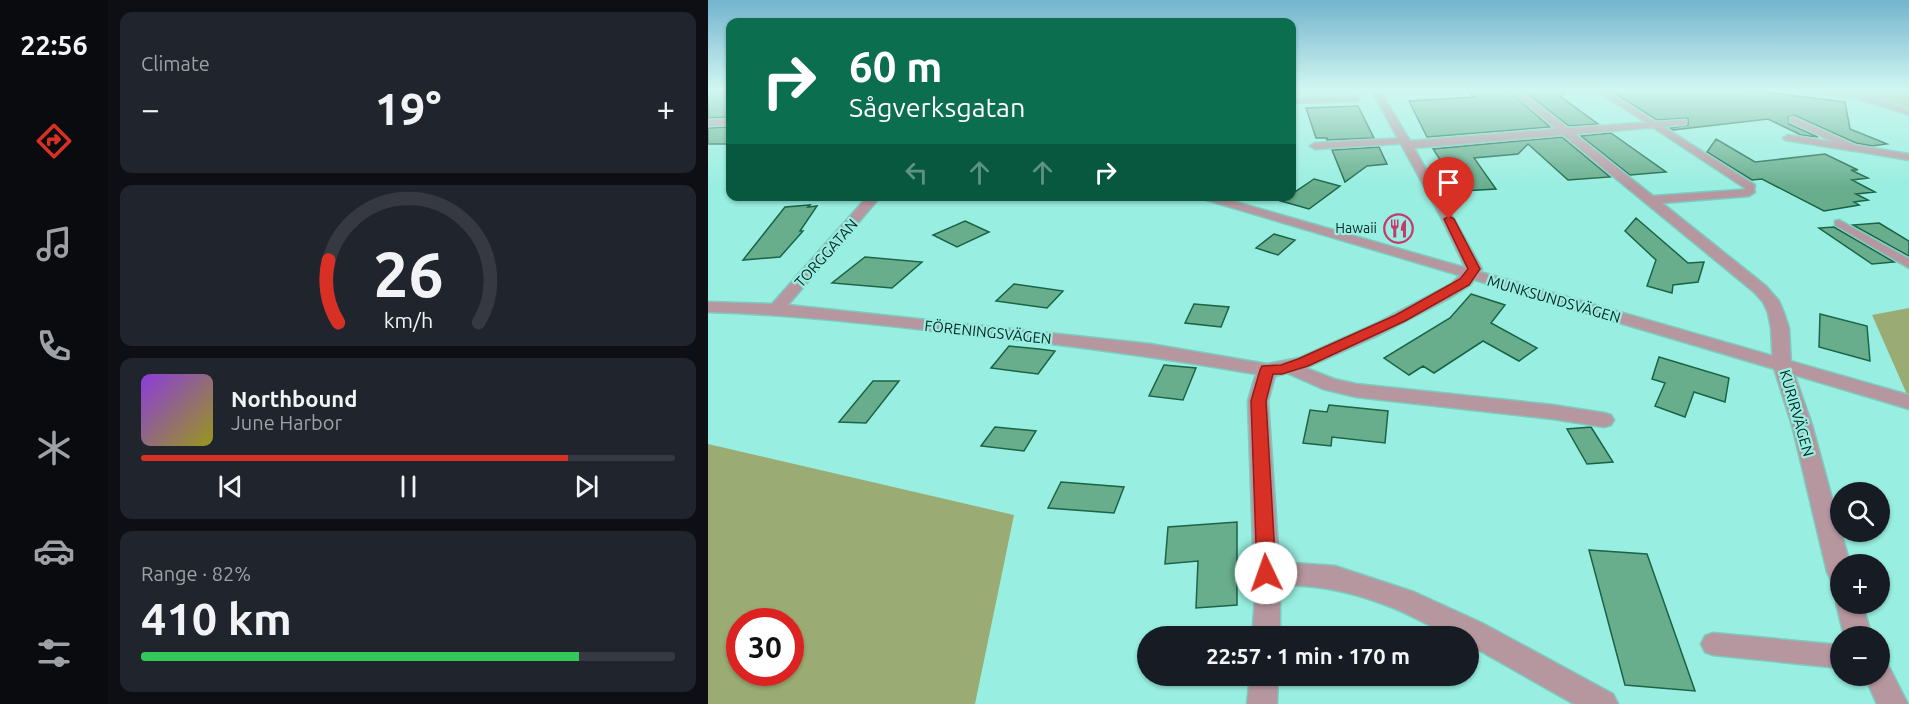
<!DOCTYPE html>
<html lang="en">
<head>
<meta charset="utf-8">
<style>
	body { margin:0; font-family:Ubuntu,sans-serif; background:#20242c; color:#f1f3f6; height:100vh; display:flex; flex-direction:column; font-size:22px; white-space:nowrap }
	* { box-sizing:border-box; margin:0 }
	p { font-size:20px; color:#9ea1a6 }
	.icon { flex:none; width:33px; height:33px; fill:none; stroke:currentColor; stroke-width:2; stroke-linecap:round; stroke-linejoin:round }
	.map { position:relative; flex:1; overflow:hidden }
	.drawer { display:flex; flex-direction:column; gap:12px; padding:12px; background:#0d0f14; width:600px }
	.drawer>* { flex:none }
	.guide { position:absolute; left:18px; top:18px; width:570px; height:183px; border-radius:12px; box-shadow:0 2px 4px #0004; background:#0b6e4f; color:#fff; overflow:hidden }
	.fabs { position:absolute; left:1122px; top:482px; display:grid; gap:12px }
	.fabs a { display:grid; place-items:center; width:60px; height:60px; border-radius:50%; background:#171b24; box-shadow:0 2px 4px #0004; font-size:30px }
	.speed { position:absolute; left:18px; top:608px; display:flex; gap:12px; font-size:30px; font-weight:700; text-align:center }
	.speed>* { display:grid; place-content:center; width:78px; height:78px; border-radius:50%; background:#171b24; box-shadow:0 2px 4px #0004; line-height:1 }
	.speed .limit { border:9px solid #d22; background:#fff; color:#111 }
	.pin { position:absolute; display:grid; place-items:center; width:51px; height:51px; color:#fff; margin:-62px -26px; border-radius:50% 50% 50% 0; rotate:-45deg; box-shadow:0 0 6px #0007 }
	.pin .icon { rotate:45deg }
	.me { position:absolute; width:66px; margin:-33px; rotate:357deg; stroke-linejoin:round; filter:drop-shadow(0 0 4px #0008) }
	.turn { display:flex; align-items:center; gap:21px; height:126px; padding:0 24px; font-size:27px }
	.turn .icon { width:78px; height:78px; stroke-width:2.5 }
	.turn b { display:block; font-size:42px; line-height:51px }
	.lanes { display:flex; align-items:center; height:57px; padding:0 24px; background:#0003; justify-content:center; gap:30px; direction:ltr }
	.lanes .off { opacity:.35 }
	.big { font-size:45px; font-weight:700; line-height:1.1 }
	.drawer .card { flex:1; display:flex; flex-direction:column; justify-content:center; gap:9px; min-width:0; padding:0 21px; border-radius:12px; background:#20242c }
	.drawer .dial { align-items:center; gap:0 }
	.dial svg { height:156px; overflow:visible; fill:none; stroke:#363941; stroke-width:7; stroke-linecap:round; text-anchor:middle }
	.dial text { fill:#f1f3f6; stroke:none }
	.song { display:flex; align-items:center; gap:18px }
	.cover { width:72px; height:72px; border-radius:9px; background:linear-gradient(135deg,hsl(270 70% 55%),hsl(60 70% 35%)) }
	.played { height:6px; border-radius:3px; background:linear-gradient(90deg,#d93025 80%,#363941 80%) }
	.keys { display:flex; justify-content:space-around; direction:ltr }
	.heat { display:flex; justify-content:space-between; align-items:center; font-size:33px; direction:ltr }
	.charge { height:9px; border-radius:4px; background:linear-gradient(90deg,#34c759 82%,#363941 0) }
	.trip { position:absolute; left:429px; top:626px; width:342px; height:60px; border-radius:30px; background:#171b24; box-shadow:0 2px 4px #0004; font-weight:700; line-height:60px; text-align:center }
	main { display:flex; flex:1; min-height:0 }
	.tabs { display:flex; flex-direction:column; width:108px; justify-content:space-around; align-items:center; background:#090b0e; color:#9ea1a6 }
	.tabs .icon { width:42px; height:42px }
	.tabs .current { color:#d93025 }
	.tabs b { font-size:27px; color:#f1f3f6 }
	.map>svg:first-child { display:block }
</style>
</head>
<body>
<main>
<nav class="tabs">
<b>22:56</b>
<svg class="icon current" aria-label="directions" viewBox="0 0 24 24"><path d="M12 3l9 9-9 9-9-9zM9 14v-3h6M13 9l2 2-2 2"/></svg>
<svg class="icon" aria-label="music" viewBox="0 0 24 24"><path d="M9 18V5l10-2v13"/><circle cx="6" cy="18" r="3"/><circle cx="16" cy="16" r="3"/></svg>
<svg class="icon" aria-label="phone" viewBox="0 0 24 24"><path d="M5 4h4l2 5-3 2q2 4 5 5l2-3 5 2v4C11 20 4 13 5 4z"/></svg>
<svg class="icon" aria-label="climate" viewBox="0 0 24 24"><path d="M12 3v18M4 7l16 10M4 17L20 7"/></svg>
<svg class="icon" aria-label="car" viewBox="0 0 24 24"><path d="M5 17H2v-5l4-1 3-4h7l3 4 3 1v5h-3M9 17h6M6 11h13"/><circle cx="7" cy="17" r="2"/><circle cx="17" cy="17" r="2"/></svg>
<svg class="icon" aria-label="filters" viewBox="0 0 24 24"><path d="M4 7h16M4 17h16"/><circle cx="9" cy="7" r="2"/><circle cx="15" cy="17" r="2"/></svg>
</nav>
<section class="drawer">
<div class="card"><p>Climate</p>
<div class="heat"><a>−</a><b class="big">19°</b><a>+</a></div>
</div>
<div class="card dial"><svg viewBox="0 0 100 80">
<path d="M14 69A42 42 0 1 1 86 69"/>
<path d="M14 69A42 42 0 0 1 9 37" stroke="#d93025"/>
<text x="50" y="56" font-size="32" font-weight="700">26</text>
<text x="50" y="72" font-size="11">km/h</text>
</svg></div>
<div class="card">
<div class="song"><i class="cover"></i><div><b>Northbound</b><p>June Harbor</p></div></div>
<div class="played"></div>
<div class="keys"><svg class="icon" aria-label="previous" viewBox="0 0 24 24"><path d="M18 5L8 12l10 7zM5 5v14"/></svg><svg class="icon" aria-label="pause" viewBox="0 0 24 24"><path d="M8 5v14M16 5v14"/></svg><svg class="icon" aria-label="next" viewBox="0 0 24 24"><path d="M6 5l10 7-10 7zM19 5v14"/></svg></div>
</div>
<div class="card"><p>Range · 82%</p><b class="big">410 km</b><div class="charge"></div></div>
</section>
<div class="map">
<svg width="1201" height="704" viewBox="0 0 1201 704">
	<rect width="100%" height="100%" fill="#98eee0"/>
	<path fill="#9aac73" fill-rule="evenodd" d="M1103,89H1201V111Z
		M1201,308V399L1164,315Z
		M0,444L306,515L267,704H0ZM32,621H82V672H32Z"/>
	<path fill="#68ae8d" stroke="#1a6447" stroke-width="1.5" d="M10,89H22V117L0,118V96Z
		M758,89H799L842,127L719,137L701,101L766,97Z
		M813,89H859L853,97L890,124L861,126Z
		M900,89H1031L1137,102L1142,129L1179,144L1164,146L1148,143L1086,115L1080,117L1081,124L1110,137L1093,135L1060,119L965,130L962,128L980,125V118L949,120Z
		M650,106L666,138L619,140V138H608L598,108Z
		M22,127V144H0V128Z
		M903,133L958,172L922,175L873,136Z
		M854,137L902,177L860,180L820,144L810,154L766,158L788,189L753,191L725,149Z
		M1008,139L1047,162L1117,154L1150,170H1143L1160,178L1144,180L1167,192L1148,194L1160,200L1146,202L1151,205L1116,211L1054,179L1044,180L999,152Z
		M671,147L679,164L659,166L637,182L624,150Z
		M606,179L632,186L601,209L573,201L584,196V194Z
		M102,205L100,207L109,206L92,231H95L72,257L35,260L77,207Z
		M928,218L980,263L996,262L990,282L965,285L964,293L939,286L948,260L917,231Z
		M257,221L281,232L249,247L225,235Z
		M1171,223L1201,241V256L1145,225Z
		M1126,227L1186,262L1164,264L1111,228Z
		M566,234L587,240L570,255L548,248Z
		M157,257L214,262L184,288L124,283Z
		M306,284L355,291L339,308L288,301Z
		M763,294L797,305L783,323L829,348L811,361L775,341L726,373L715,366L701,375L676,358L742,318Z
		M486,304L521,307L513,327L477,323Z
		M1112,314L1159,326L1162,361L1111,347Z
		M301,346L331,349L347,351L330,374L283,368Z
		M951,357L1021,378L1017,402L986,392L977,417L947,406L957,383L944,379Z
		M456,365L488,368L475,400L441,396Z
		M165,381H191L158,423L131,422Z
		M621,405L680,411L677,443L624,437L623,446L595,443L602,410L619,412Z
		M287,427L328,431L316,451L273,446Z
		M883,427L905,462L879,464L859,429Z
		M353,482L416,487L406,513L340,508Z
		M529,522V605L488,608L490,561L457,564L460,527Z
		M881,550L939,554L987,691L917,685Z"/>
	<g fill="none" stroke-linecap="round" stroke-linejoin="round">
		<defs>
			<path id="service" d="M0,89H8L0,94Z
				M887,89H896L1047,185L1046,192L1041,195L1037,194V188Z
				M647,97H650V101L584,103V99Z
				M1085,117L1149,146L1151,148L1146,151L1077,140L1075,138L1080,135L1126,142L1082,122V118Z
				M698,138L701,139V143L607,149L602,146L607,143Z
				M1131,220L1201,259V268L1127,225V221Z
				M1005,633L1132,645V668L1005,655L997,652L993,644L997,636Z"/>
			<path id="minor" d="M589,89H599L584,100V93Z
				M663,89H671L702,141L848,129L801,89H810L860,128L978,120V124L974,125L867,134L945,196L1045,189L1047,192L1041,196L954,203L1058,286L1071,301L1076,313L1081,328L1083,365L1104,425L1142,564H1132V583L1123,580L1119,572L1084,425L1065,365L1063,328L1060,313L1055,302L1046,292L855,135L706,148L774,269L762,285L740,299L669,336L598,368L626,379L648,384L845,405L896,413L903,415L906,420L903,425L896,427L845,419L648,397L615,389L579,373L567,376L560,401L571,562L627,566L706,592L774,623L905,694L910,704H866L760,644V636C735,636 712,619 688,609C648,593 615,585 572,585V636H544L547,600L540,401L548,374C439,355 329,341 218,330C145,322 73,314 0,312V302L64,304L160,196H173L80,305L442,344L559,364L591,358L671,322L743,284L758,269L734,219Z
				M1096,89C1133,87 1166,97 1201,109V115L1152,99L1101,92Z
				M1146,145L1201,154V160L1142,150V146Z
				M1132,594V603H1154L1164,636H1136L1128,603Z
				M1172,661L1180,665L1200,704H1169L1156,675H1172Z
				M542,675H570L569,704H539Z"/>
			<path id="tertiary" d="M22,119V125L0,126V120Z
				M485,196H507L1201,395V409Z"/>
		</defs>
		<use href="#service" stroke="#7dcabe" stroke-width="3"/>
		<use href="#minor" stroke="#7dcabe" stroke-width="3"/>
		<use href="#tertiary" stroke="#7dcabe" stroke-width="3"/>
		<use href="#service" fill="#b7979f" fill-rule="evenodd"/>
		<use href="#minor" fill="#b7979f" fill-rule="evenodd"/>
		<use href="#tertiary" fill="#b7979f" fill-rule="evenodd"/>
	</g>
	<linearGradient id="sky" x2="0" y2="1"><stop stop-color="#73b4ce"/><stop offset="0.48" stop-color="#d1f7f1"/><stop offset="1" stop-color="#d1f7f1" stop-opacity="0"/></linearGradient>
	<rect width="1201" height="187" fill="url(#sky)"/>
	<path fill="#d93025" stroke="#8d1f18" stroke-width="1.5" d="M741,216L746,219L772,269L761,285L697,321L600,366L574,374H565L558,401L568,573L565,579L558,581L552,579L549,573L543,401L552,370L554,366L573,365L590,359L688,315L752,279L760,269L736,219Z"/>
	<defs>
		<symbol id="restaurant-ring" viewBox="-11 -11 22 22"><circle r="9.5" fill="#98eee0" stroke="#c5396d" stroke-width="1.5"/><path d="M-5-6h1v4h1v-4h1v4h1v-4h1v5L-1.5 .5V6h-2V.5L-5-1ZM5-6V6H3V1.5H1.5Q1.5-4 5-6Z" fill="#c5396d"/></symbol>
	</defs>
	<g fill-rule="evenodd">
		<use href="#restaurant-ring" x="674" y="212" width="33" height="33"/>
	</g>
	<g text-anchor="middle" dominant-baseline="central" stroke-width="4.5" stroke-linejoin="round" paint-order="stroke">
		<g font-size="14" fill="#022824" stroke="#98eee0" text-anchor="end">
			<text x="669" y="228">Hawaii</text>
		</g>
		<g font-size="15" fill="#022824" stroke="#98eee0">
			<text transform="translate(118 253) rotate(-48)">TORGGATAN</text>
			<text transform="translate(846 299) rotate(16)">MUNKSUNDSVÄGEN</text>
			<text transform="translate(280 332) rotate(6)">FÖRENINGSVÄGEN</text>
			<text transform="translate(1089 413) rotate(74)">KURIRVÄGEN</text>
		</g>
	</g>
</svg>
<div class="fabs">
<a><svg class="icon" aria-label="search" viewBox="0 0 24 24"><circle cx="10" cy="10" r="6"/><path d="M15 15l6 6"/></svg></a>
<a>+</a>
<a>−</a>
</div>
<div class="speed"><div class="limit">30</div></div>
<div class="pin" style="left:741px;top:219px;background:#d93025"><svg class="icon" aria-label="arrive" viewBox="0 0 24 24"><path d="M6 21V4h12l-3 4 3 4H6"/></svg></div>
<svg class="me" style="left:558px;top:573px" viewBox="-20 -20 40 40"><circle r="19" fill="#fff"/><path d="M0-13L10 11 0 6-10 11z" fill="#d93025"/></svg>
<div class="trip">22:57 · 1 min · 170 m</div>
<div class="guide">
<div class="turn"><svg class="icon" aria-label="right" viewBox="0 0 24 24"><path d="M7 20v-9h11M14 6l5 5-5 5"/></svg><div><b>60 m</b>Sågverksgatan</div></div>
<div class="lanes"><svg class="icon off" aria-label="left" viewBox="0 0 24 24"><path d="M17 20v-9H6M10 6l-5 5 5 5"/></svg><svg class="icon off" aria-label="ahead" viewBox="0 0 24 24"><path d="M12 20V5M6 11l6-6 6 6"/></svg><svg class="icon off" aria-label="ahead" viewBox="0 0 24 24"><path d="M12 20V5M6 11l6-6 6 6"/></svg><svg class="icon" aria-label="right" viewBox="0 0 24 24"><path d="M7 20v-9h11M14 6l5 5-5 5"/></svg></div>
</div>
</div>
</main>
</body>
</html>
